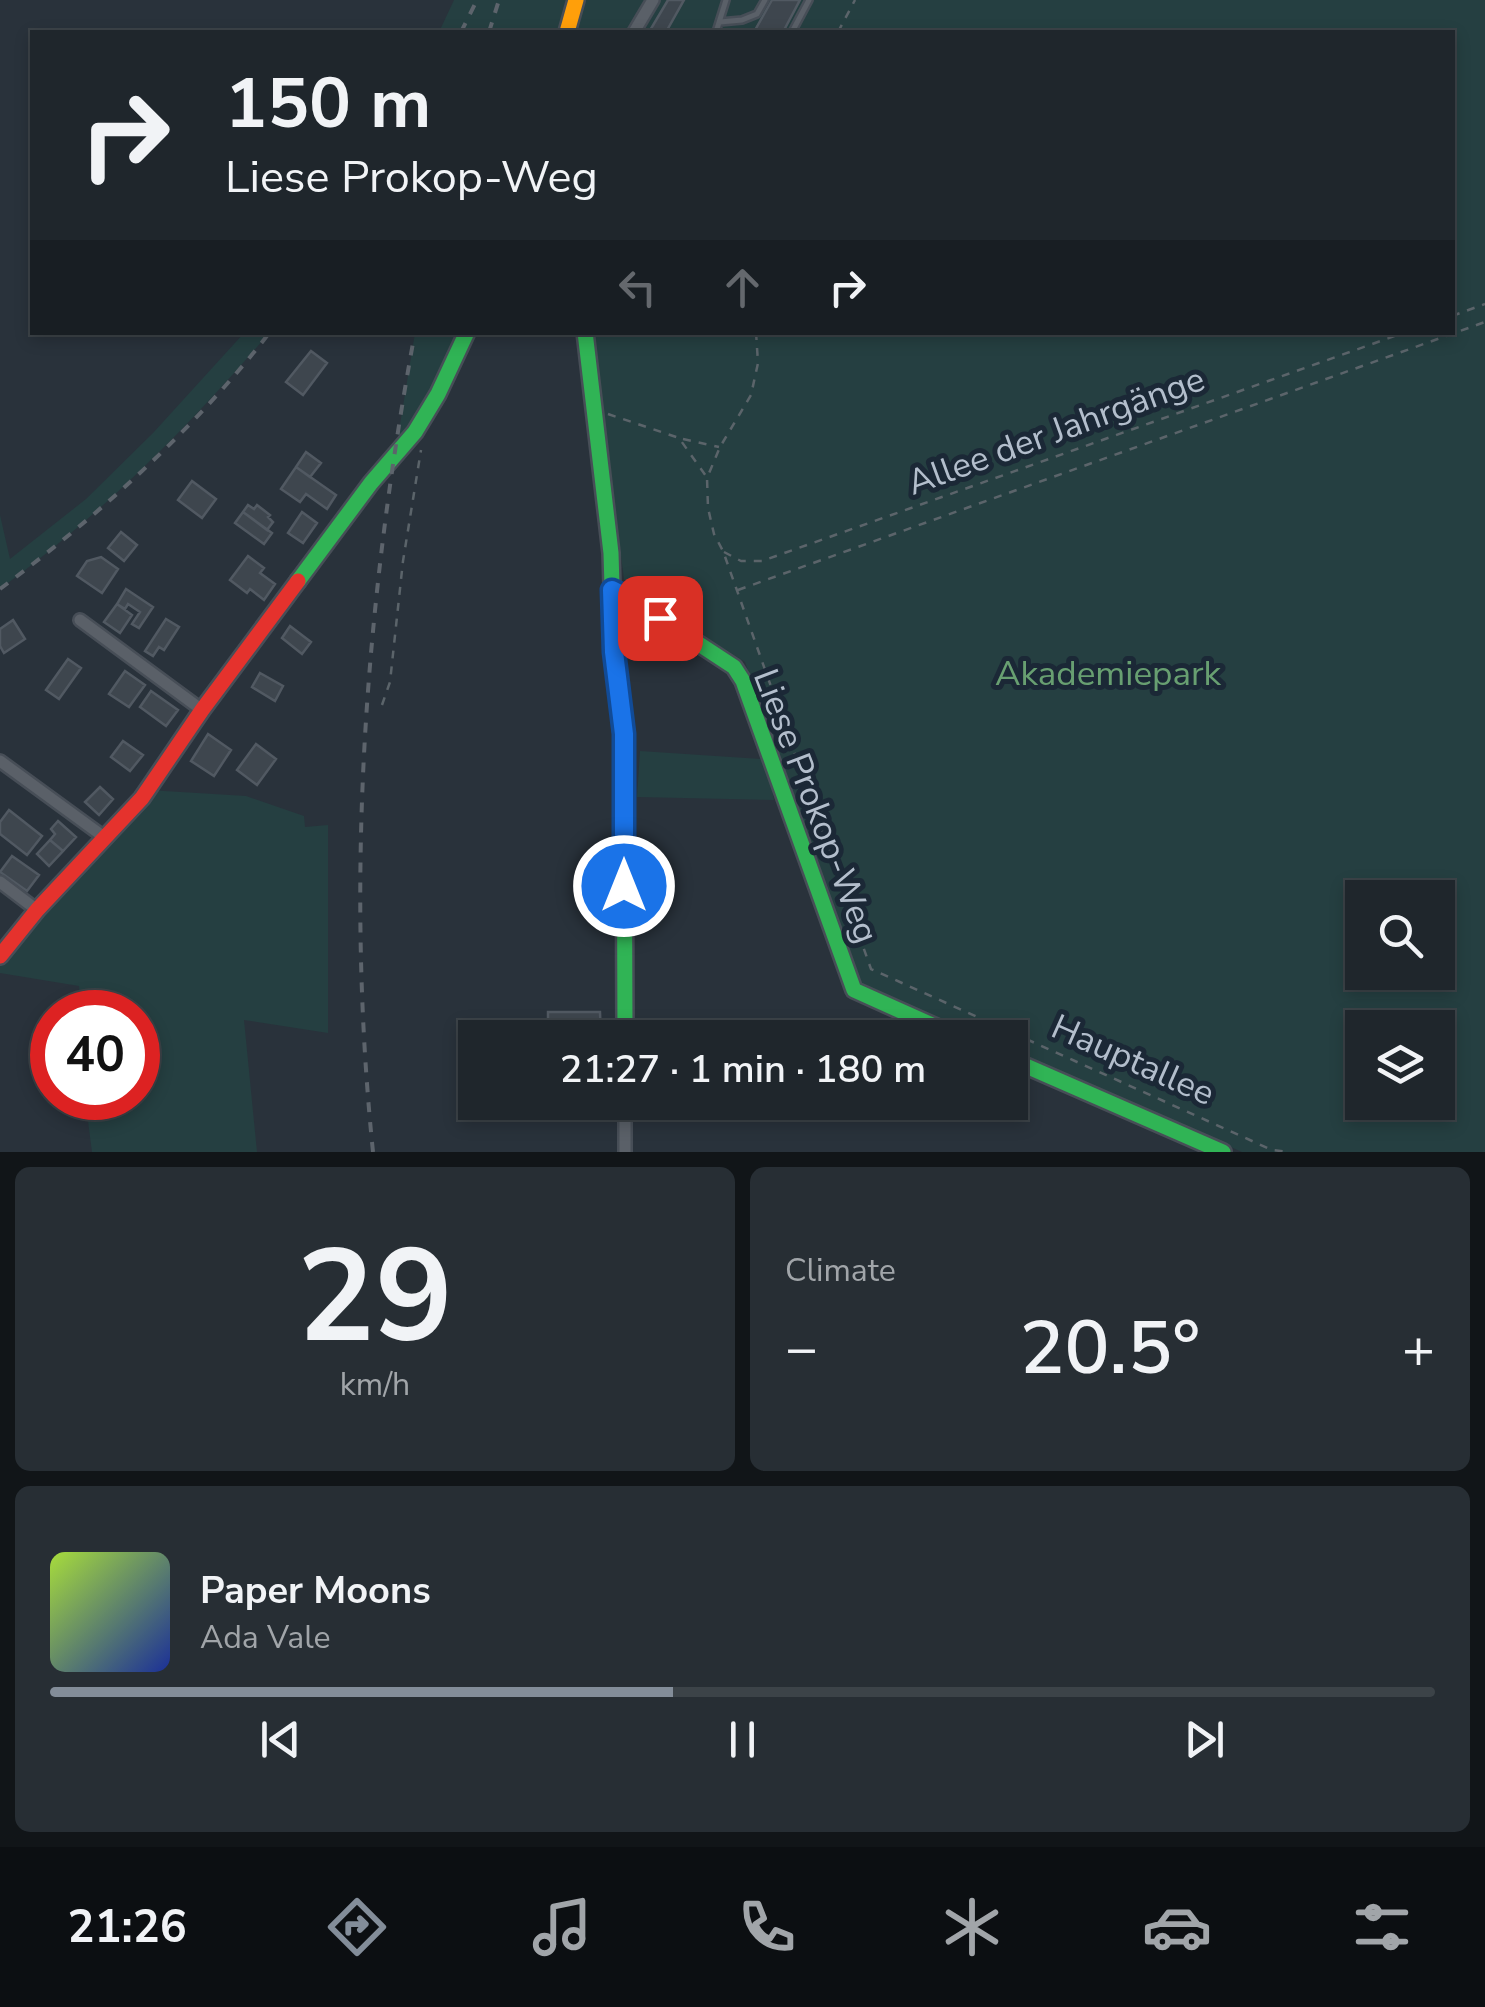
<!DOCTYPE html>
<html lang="en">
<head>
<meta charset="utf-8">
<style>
	body { margin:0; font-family:"Nunito Sans",sans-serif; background:#272e34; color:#f1f3f6; height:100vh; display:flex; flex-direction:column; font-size:38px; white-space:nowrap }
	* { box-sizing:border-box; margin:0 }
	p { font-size:32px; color:#a1a5a9 }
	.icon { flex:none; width:55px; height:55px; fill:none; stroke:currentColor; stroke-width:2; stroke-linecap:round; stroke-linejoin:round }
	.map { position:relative; height:1152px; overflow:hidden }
	.panel { display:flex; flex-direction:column; gap:15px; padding:15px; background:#111518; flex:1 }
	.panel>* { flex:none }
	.banner { position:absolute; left:30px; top:30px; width:1425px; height:305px; border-radius:0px; box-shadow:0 5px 15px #0003,0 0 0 2px #3c4348; background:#1f262c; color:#f1f3f6; overflow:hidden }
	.fabs { position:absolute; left:1345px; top:880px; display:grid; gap:20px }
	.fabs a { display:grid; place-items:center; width:110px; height:110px; border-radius:0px; background:#1f262c; box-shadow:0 5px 15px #0003,0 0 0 2px #3c4348; font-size:50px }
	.speed { position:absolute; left:30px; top:990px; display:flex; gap:20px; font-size:50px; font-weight:700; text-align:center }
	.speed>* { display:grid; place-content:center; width:130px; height:130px; border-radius:50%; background:#1f262c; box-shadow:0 5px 15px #0003,0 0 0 2px #3c4348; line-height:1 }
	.speed .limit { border:15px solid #d22; background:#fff; color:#111 }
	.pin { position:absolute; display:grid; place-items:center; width:85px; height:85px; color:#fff; margin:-42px; border-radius:20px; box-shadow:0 5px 15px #0006 }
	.me { position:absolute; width:110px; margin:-55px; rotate:0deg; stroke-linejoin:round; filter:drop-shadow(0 0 8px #0008) }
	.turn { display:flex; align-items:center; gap:35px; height:210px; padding:0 30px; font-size:45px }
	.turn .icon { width:130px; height:130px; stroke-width:2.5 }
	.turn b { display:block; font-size:70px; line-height:85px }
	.lanes { display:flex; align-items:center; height:95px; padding:0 30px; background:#0003; justify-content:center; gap:50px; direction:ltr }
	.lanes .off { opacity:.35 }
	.big { font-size:75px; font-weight:600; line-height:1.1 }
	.panel .card { flex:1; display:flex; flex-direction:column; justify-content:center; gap:15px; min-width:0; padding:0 35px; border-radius:15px; background:#272e34 }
	.panel .dial { align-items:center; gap:0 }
	.dial b { font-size:130px; line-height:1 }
	.song { display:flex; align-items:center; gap:30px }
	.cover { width:120px; height:120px; border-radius:15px; background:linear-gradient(135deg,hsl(80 70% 55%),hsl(230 70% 35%)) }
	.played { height:10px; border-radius:5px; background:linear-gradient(90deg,#838d99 45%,#3c4348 45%) }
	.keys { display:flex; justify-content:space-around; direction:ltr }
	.heat { display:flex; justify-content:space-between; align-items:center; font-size:55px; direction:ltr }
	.panel .tiles { flex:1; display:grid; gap:15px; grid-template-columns:1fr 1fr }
	.card:last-child { grid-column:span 2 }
	.trip { position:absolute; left:458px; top:1020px; width:570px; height:100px; border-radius:0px; background:#1f262c; box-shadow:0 5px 15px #0003,0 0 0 2px #3c4348; font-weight:600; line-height:100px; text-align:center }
	.tabs { display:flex; height:160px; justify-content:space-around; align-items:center; background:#0c0f12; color:#a1a5a9 }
	.tabs .icon { width:70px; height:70px }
	.tabs .current { color:#838d99 }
	.tabs b { font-size:45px; color:#f1f3f6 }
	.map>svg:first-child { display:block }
</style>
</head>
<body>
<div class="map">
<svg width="1485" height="1152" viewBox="0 0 1485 1152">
	<rect width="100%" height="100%" fill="#29323b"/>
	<path fill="#253f41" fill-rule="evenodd" d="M454,0H1485V1152H1242L1010,1050V1038L981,1037L858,984L745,662L630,590L624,579L592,333L1452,332V32H439ZM1362,898H1438V972H1362ZM1362,1028H1438V1102H1362Z
		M244,333H269C188,428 101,515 0,589V515L10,559L86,499L153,433Z
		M415,333H467L394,461Z
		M640,751L761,759L768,770L774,800L637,797Z
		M148,790L246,796L304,816L305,827L328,825V1033L244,1020L257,1152H92L85,1098H138V1012H81L79,986L0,973V956Z"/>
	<path fill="#3e464e" stroke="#515962" stroke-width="2.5" d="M668,0H684L666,32H649Z
		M772,0H800L783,32H754Z
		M311,351L327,363L303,395L286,382Z
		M306,452L321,463L310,477L296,467Z
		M296,467L336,495L327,509L306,494L300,502L281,489Z
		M192,481L216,499L202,518L178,500Z
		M248,505L254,509L257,505L270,515L268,517L273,522L267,530L243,512Z
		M243,512L272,533L264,544L235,523Z
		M302,512L317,523L303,543L288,533Z
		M121,532L137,545L124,561L108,548Z
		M248,556L264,568L260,573L275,584L264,600L250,589L247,593L230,580Z
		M101,557L118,569L102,593L77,576L87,561Z
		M126,589L153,607L139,628L132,624L140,612L128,604L125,609L117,604Z
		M117,604L132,615L120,633L104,622Z
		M166,619L179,627L164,650L159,647L153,656L145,651Z
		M13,620L25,639L4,653L0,646V629Z
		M290,626L311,642L302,654L282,638Z
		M68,659L81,668L59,699L46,690Z
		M125,671L145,685L129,707L109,694Z
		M260,673L283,686L275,701L252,687Z
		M151,691L178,710L166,726L140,707Z
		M208,734L231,750L214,776L191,761Z
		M123,741L143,755L130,771L111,757Z
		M256,744L276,759L257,785L237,770Z
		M100,787L113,799L99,815L85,802Z
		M9,810L42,836L27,855L0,834V822Z
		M58,821L76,837L63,851L50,840L55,834L51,829Z
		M50,840L63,851L49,866L37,854Z
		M12,856L39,875L27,891L0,872Z
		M548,1012H600L601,1038H548Z"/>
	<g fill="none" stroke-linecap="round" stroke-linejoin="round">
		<defs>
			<path id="lane" d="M720,22L742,20L757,14L765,0
				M716,32L726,0
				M792,32L809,0"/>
			<path id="street" d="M634,32L653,0
				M80,620L202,710
				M0,761L104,837
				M0,882L37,910
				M625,1102V1152"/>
			<path id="fast" d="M585,332L611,553L614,653L624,734L625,1038
				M298,581L371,483L415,432L438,394L467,332
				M612,590L632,600L734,667L743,681L854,990L961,1038
				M1010,1059L1223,1152"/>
			<path id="slow" d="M567,32L576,0"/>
			<path id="jam" d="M0,956L37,910L142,798L202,710L298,581"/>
		</defs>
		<use href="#lane" stroke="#474e57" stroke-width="10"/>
		<use href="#street" stroke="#474e57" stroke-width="16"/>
		<use href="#fast" stroke="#474e57" stroke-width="20"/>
		<use href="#slow" stroke="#474e57" stroke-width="20"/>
		<use href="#jam" stroke="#474e57" stroke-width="20"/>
		<path stroke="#5b646a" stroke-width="2.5" stroke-dasharray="8 8" stroke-linecap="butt" d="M838,32L855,0
			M1452,316L1485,304
			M720,332H737
			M756,332L758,363L751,395L720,447L707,478L708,508L714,534L723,551L871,969L1272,1150L1289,1152
			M608,414L679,438L706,476
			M683,439L719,447
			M724,552L741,561H762L1406,332
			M738,590L1485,322
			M382,705L390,682L403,561L421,450"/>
		<use href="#lane" stroke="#5a6068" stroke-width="5"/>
		<use href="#street" stroke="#5a6068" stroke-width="11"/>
		<use href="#fast" stroke="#30b455" stroke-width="15"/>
		<use href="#slow" stroke="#ff9f0a" stroke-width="15"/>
		<use href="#jam" stroke="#e5322d" stroke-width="15"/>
		<path stroke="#5d646c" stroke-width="4" stroke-dasharray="10 10" stroke-linecap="butt" d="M461,32L477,0
			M489,32L499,0
			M0,589C99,515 194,430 270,332
			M373,1152C345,879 365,602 415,332"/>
	</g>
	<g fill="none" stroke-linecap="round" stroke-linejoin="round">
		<defs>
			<path id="route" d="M624,886V734L614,652L612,590L632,600L660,618"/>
		</defs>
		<use href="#route" stroke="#114b97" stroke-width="25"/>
		<use href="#route" stroke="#1a73e8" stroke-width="18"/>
	</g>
	<g text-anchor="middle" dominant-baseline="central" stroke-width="10" stroke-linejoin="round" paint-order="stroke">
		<g font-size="35" fill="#b3becc" stroke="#1b2836">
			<text transform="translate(1056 431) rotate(-20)">Allee der Jahrgänge</text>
			<text transform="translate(816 806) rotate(69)">Liese Prokop-Weg</text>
			<text transform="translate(1133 1060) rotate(24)">Hauptallee</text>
		</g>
		<g font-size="35" fill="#689f71" stroke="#1b2836">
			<text x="1108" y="673">Akademiepark</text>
		</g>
	</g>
</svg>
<div class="fabs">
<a><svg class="icon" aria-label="search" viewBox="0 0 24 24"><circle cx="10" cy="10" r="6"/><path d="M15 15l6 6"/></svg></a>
<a><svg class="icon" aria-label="layers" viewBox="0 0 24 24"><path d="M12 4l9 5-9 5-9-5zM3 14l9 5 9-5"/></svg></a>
</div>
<div class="speed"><div class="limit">40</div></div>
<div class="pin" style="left:660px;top:618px;background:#d93025"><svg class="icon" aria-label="arrive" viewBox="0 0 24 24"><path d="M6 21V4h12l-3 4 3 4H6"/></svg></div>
<svg class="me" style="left:624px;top:886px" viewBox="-20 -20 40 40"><circle r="17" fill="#1a73e8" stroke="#fff" stroke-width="3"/><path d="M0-11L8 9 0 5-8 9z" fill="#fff"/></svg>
<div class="trip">21:27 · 1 min · 180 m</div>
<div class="banner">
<div class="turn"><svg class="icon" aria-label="right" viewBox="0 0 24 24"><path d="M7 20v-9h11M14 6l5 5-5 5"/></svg><div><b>150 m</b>Liese Prokop-Weg</div></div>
<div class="lanes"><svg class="icon off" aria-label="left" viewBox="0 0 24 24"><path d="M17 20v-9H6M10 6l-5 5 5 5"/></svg><svg class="icon off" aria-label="ahead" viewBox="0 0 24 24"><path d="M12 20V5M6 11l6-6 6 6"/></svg><svg class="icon" aria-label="right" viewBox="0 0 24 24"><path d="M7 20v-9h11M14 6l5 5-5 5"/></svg></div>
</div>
</div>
<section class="panel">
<div class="tiles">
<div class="card dial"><b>29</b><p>km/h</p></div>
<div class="card"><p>Climate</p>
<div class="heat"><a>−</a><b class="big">20.5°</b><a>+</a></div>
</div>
<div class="card">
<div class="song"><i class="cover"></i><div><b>Paper Moons</b><p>Ada Vale</p></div></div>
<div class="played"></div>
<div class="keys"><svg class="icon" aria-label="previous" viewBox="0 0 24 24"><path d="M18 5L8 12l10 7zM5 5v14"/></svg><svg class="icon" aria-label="pause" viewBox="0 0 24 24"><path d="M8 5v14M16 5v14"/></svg><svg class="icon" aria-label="next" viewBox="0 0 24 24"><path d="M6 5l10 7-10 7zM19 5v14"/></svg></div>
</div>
</div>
</section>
<nav class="tabs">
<b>21:26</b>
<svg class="icon current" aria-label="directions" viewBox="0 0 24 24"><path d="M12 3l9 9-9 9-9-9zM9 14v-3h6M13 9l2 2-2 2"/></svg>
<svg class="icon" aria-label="music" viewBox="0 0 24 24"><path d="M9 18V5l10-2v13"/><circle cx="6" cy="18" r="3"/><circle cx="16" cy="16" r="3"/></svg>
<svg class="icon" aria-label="phone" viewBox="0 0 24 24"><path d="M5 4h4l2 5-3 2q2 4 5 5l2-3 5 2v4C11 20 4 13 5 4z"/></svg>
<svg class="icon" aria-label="climate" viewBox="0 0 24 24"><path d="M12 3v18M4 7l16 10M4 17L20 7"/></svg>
<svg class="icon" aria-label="car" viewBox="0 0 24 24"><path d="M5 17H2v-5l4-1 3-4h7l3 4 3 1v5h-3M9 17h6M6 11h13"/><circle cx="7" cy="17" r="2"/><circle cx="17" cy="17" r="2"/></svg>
<svg class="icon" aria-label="filters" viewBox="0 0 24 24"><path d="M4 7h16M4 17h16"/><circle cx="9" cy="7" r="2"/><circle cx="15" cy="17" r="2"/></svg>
</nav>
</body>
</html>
